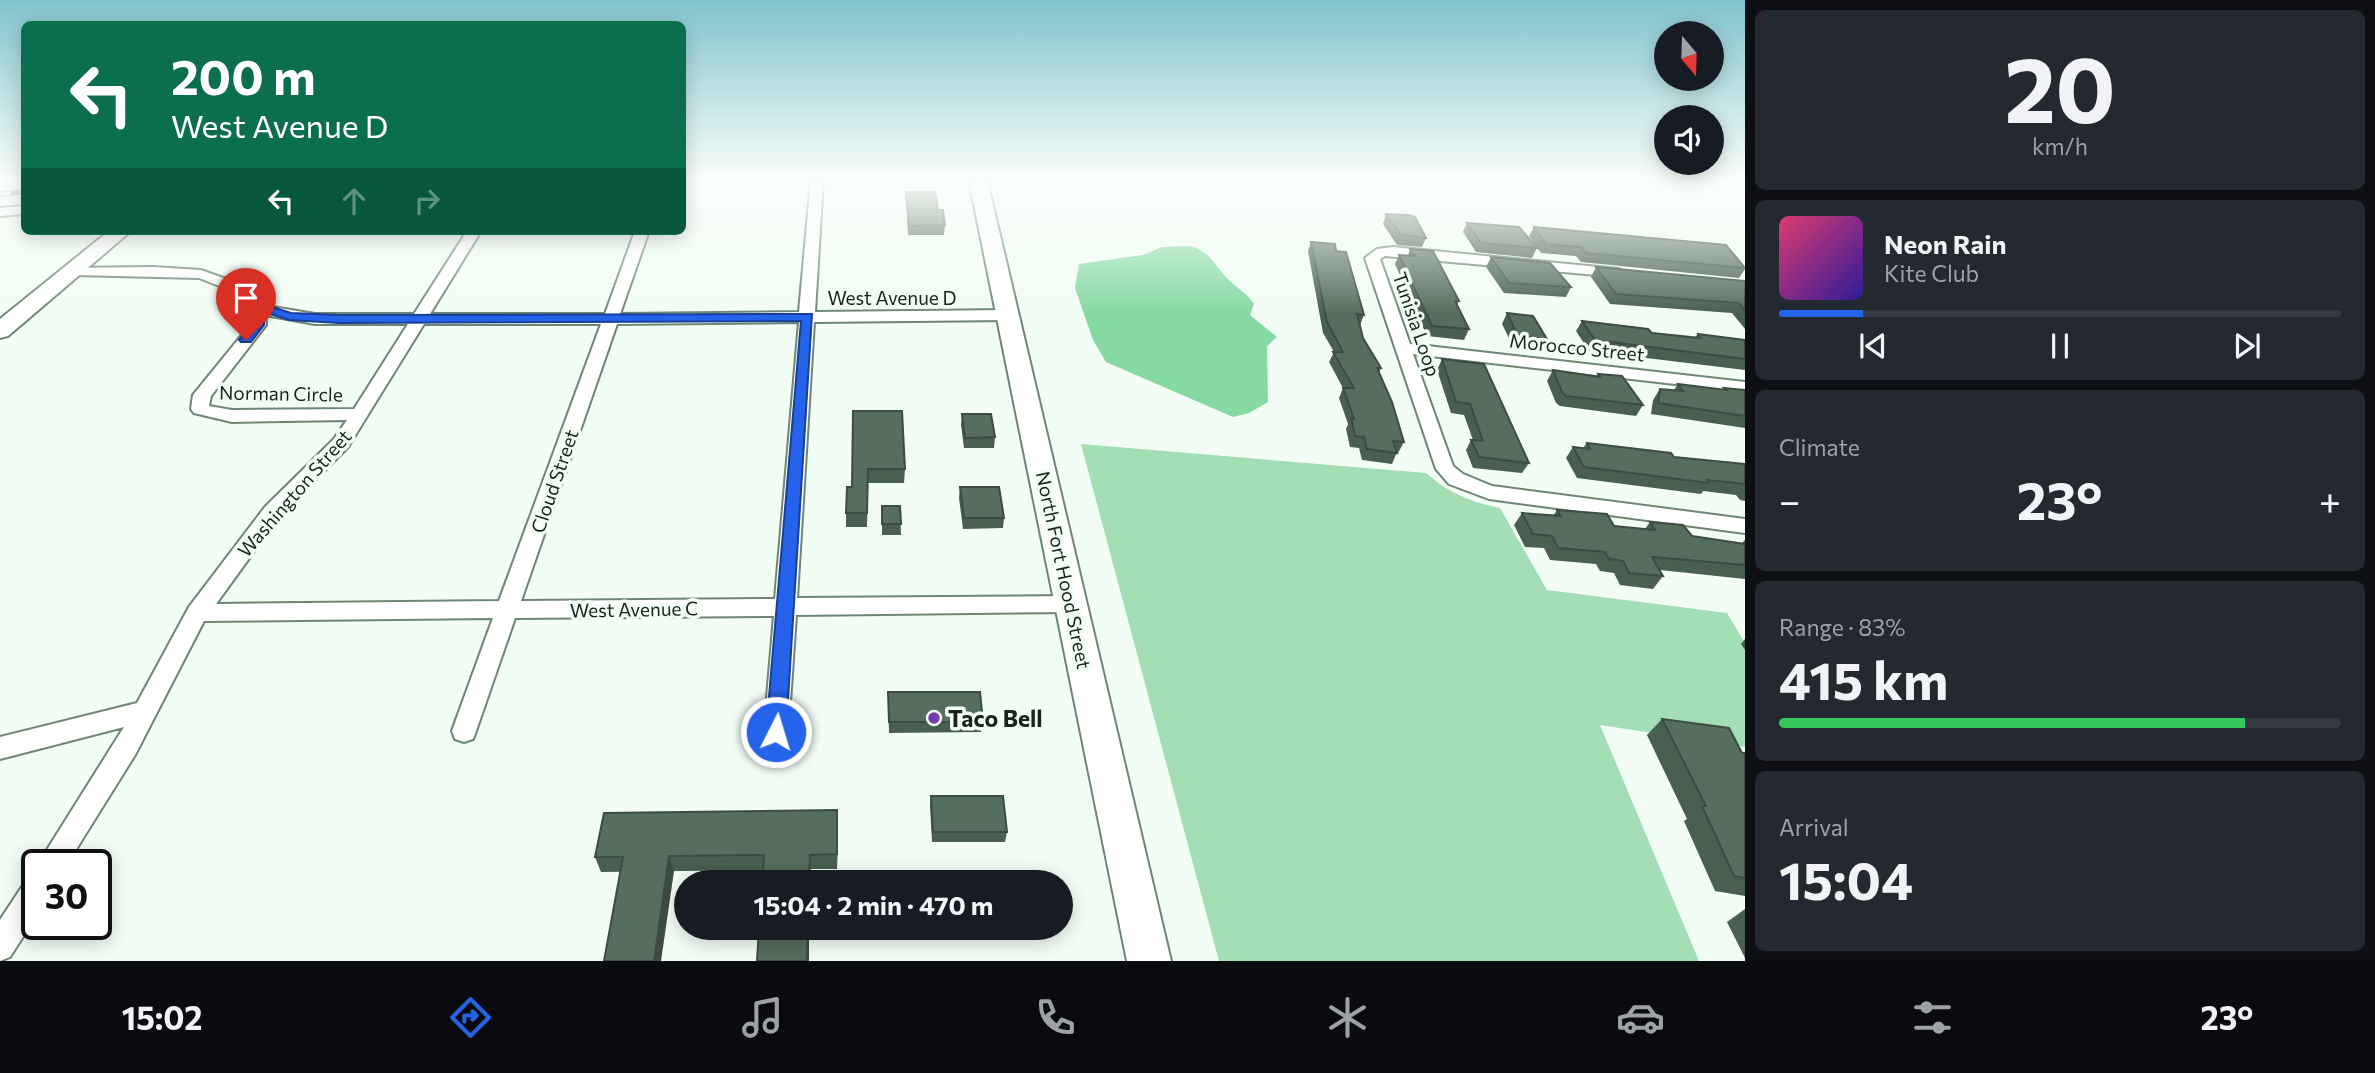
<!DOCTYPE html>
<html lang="en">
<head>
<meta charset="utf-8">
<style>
	body { margin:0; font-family:Commissioner,sans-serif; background:#242831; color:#f1f3f6; height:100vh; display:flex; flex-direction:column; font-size:26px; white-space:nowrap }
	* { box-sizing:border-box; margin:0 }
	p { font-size:23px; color:#9ea1a6 }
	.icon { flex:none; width:38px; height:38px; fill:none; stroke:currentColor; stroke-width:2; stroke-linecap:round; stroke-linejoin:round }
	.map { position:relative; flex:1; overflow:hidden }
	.side { display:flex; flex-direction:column; gap:10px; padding:10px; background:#0d0f14; width:630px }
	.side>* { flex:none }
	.banner { position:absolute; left:21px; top:21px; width:665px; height:214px; border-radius:10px; box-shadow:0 4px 18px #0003; background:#0b6e4f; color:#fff; overflow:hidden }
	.needle { width:46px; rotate:161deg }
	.tools { position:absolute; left:1654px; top:21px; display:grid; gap:14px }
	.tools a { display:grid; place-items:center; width:70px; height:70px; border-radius:50%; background:#171b24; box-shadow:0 4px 18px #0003; font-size:35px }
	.speed { position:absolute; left:21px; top:849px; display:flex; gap:14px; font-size:35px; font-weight:700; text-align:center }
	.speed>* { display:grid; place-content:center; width:91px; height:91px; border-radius:50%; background:#171b24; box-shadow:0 4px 18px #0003; line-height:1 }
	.speed .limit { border:4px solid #111; border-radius:10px; background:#fff; color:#111 }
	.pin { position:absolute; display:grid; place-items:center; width:60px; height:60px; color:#fff; margin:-72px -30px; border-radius:50% 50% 50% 0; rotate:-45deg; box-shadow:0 0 7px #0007 }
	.pin .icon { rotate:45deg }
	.me { position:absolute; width:77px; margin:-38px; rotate:5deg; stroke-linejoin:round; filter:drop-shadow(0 0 5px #0008) }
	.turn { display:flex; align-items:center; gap:24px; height:147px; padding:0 35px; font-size:32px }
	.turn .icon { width:91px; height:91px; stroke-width:2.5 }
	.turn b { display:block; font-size:49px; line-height:60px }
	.lanes { display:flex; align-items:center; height:66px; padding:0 35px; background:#0003; justify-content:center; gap:35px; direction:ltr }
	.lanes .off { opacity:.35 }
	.big { font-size:52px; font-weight:700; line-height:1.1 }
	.side .tile { flex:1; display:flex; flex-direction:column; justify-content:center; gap:10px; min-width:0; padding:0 24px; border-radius:10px; background:#242831 }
	.side .dial { align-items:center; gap:0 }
	.dial b { font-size:91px; line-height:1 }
	.song { display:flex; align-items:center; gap:21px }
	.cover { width:84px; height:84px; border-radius:10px; background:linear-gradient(135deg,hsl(340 70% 55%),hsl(250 70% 35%)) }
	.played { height:7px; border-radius:4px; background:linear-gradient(90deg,#2563eb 15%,#363941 15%) }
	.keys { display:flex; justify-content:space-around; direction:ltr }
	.heat { display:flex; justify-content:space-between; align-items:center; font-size:38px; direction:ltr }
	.charge { height:10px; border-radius:5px; background:linear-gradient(90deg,#34c759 83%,#363941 0) }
	.trip { position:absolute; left:674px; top:870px; width:399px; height:70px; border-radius:35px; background:#171b24; box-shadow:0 4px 18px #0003; font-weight:700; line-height:70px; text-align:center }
	.tab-bar { display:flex; height:112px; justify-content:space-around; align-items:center; background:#090b0e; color:#9ea1a6 }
	.tab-bar .icon { width:49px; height:49px }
	.tab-bar .active { color:#2563eb }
	.tab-bar b { font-size:32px; color:#f1f3f6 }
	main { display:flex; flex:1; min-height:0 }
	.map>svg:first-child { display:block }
</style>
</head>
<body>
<main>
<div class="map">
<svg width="1745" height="961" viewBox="0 0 1745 961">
	<rect width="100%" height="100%" fill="#f2fdf5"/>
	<path fill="#a3deb5" d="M1081,444L1426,473C1449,493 1470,502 1500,508L1547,590L1727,613L1745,643V747L1600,725L1699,961H1219Z"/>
	<path fill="#86d9a2" d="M1189,246C1210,250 1215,267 1230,281C1239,290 1247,293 1254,304L1250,315L1277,337L1267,346L1268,402L1249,413L1233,417L1106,362L1093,340L1075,288L1079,264L1143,255L1162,247Z"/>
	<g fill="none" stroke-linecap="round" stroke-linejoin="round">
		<defs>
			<path id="street" d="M811,180H823L815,312L1008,310L1016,315L1008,320L814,322L797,598L1072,596L1080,598L1083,604L1080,610L1072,612L796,615L788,732L785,740L776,743L767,740L764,732L774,616L515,618L476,731L473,739L464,742L455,739L452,731L493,618L204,621L135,755L67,864H38L124,727L0,759V737L137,703L189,607L265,507L334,439L347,420L232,422L194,413L191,409L193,395L250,325L249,305L227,289L199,278L74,275L69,274L67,271L69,268L153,267L201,270L237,283L273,307L315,314H414L467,231H481L430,314H605L635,231H649L620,314L799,312ZM265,315L315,324H408L354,409L232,410L209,406L211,396L266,325ZM799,322L775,599L521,601L617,324ZM424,324H601L499,601L216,604L279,517L348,447Z
				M24,206V214L0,216V208Z
				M1393,247L1619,269L1626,273L1619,277L1385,256L1380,259L1410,344L1745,382V392L1413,354L1453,466L1463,474L1492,486L1745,519V533L1489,499L1449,484L1436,469L1365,258L1377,249Z
				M37,875V915L10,957L0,961V920L27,879Z"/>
			<path id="secondary" d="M969,180H987L1171,961H1127Z
				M109,231H131L8,336L0,338V319Z"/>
		</defs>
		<use href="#street" stroke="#6d8774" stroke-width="4"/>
		<use href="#secondary" stroke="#6d8774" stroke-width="4"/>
		<use href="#street" fill="#fff" fill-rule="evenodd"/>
		<use href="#secondary" fill="#fff" fill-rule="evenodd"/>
		<defs>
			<path id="rail" d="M0,194L24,192"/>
		</defs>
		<use href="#rail" stroke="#404b43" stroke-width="5"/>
		<use href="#rail" stroke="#f2fdf5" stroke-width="3.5" stroke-dasharray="11" stroke-linecap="butt"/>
	</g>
	<path fill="#495f50" d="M906,192L945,225L944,235H908Z
		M1386,214L1426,238L1422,247L1397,245L1383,224Z
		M1467,223L1537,248L1532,258L1476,252L1463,232Z
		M1534,227L1745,267V269L1739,278L1581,262L1576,256L1541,253L1529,236Z
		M1311,242L1336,251L1364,315L1360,325L1363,338L1381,368L1379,373L1404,442L1398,453L1397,452L1392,464L1362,460L1359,448L1350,447L1346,429L1348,424L1339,398L1343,388L1329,362L1334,352L1323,333L1308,251Z
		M1410,249L1459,301L1457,305L1469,329L1464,340L1427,336L1395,264L1399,255H1408Z
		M1491,257L1571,287L1566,297L1504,293L1486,267Z
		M1596,267L1745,281V329L1732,313L1610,304L1591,277Z
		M1507,313L1547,339L1541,350L1513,346L1502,324Z
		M1582,321L1652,333L1695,337L1698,334L1745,340V370L1589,351L1576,331Z
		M1442,359L1529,463L1522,473L1473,468L1466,450L1471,440H1473L1464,415L1451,413L1437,370Z
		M1553,370L1596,377L1598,374L1643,405L1636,416L1560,406L1556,403L1547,381Z
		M1678,384L1723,389L1724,388L1745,390V428L1651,414L1653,400L1660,389L1674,390Z
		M853,411L905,469L904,483H868L867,527H846V513L852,487Z
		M962,414L995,437L994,448H964L961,425Z
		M1587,443L1674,457L1745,464V501L1740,500L1736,495L1703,491L1701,494L1577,478L1566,458L1573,447L1583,448Z
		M960,487L1004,518L1003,528L963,529L959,498Z
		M882,506H900L901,535H882Z
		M1557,510L1614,526L1645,529L1650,522L1692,536L1742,543L1745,540V579L1660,570L1663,576L1653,589L1620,585L1614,573L1600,571L1596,564L1550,560L1544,548L1525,547L1514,525L1522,513L1553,516Z
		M1745,639V650L1741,644Z
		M888,692L983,722L981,732L889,733Z
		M1662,719L1745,753V896L1715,891L1684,821L1687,819L1647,735Z
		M931,796L1007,832L1005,842H932L930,806Z
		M838,825L837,869H811V882H762L763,870L601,872L595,857Z
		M1745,909V958L1727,922Z"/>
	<path fill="#3c4d41" d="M837,810L838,825L837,869Z
		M810,855L811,869V882H809Z
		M669,856L674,871L661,961H654Z
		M808,928H809V961H807Z"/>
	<path fill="#556e5d" stroke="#3c4d41" stroke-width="2" d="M906,192H935L938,210H943L945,225L909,226Z
		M1386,214L1409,215L1415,217L1426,238L1401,235Z
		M1467,223L1519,227L1537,248L1481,243Z
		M1534,227L1726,245L1745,268L1586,253L1581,247L1546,244Z
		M1311,242L1335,244L1336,251L1346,252L1364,315L1357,314L1363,338L1381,368H1377L1392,402L1404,442L1393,441L1397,453L1367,449L1364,437L1355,436L1351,418L1354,419L1343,388H1354L1333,352H1343L1327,322Z
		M1410,249L1433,251L1459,301H1455L1469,329L1432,326L1399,255L1415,256Z
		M1491,257L1550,263L1571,287L1509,283Z
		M1596,267L1745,281V311L1739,303L1616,294Z
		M1507,313L1533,316L1547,339L1518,336Z
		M1582,321L1648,329L1652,333L1700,338L1698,334L1745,340V359L1595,340Z
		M1442,359L1484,364L1529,463L1479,457L1471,440L1483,441L1470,404L1456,402Z
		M1553,370L1600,377L1598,374L1622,376L1643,405L1566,396L1562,392Z
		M1678,384L1726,390L1724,388L1745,390V416L1658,403L1660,389L1683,391Z
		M853,411H902L905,469H868L867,513H846L847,487H852Z
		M962,414H991L995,437L965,438Z
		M1587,443L1671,453L1674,457L1745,464V484L1707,480L1709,483L1584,467L1573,447L1590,449Z
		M960,487H999L1004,518H964Z
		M882,506H900L901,524H882Z
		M1557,510L1607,514L1614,526L1655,530L1650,522L1683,525L1692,536L1745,544V565L1652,557L1663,576L1629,573L1623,561L1609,559L1605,552L1558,548L1552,536L1533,534L1522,513L1561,516Z
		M888,692H980L983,722H889Z
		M1662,719L1729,728L1742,753H1745V878L1734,876L1702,806H1706Z
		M931,796H1003L1007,832H933Z
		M837,810V854L810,855L809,882H762L764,855L669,856L654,961H604L623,857H595L604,813Z
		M759,928H808L807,961H757Z"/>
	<linearGradient id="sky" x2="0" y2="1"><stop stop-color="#81c3cc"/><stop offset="0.57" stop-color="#f9fefa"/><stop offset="1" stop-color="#f9fefa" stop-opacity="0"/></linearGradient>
	<rect width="1745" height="314" fill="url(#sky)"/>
	<path fill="#2563eb" stroke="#184099" stroke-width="2" d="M257,302L291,313L339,315L812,314L786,732L783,738L776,741L769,738L766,732L801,321L339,323L289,320L264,312V325L251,342H241L239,340L251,325V305Z"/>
	<circle fill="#773ab0" stroke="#f2fdf5" stroke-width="2.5" cx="934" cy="718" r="7"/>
	<g text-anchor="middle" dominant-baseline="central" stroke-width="7" stroke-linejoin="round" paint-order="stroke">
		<g font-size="19" fill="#18231b" stroke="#f2fdf5">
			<text x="892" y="297">West Avenue D</text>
			<text transform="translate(1417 324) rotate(71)">Tunisia Loop</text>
			<text transform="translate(1577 347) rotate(6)">Morocco Street</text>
			<text transform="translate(281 393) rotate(1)">Norman Circle</text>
			<text transform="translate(554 481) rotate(-71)">Cloud Street</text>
			<text transform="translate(294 493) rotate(-49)">Washington Street</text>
			<text transform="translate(1064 570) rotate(78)">North Fort Hood Street</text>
			<text transform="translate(634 609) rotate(-1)">West Avenue C</text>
		</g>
		<g font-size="23" font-weight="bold" fill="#18231b" stroke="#f2fdf5" text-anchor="start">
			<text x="948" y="718">Taco Bell</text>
		</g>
	</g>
</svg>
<div class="tools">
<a><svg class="needle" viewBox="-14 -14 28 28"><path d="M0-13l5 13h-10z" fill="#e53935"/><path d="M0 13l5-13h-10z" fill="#9ea1a6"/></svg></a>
<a><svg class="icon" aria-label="sound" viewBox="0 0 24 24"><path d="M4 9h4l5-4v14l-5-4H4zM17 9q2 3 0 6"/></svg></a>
</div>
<div class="speed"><div class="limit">30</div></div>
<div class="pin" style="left:246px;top:340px;background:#d93025"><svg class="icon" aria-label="arrive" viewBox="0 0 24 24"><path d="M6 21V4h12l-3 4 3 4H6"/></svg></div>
<svg class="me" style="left:776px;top:732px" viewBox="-20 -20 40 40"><circle r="17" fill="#2563eb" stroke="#fff" stroke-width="3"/><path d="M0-11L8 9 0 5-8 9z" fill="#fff"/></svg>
<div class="trip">15:04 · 2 min · 470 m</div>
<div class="banner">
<div class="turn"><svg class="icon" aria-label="left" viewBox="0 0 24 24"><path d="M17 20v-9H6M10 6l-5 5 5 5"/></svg><div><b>200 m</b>West Avenue D</div></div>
<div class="lanes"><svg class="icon" aria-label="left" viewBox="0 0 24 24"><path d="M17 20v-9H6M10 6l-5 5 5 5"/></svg><svg class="icon off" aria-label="ahead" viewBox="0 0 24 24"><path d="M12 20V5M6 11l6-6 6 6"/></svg><svg class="icon off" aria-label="right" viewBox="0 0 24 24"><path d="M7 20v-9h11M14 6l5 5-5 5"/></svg></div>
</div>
</div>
<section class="side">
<div class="tile dial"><b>20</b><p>km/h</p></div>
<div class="tile">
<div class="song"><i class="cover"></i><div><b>Neon Rain</b><p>Kite Club</p></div></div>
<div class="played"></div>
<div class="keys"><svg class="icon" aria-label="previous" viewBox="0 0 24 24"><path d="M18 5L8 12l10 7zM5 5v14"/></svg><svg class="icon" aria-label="pause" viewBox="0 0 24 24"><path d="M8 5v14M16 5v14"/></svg><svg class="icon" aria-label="next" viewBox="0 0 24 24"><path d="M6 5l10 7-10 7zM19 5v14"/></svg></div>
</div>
<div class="tile"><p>Climate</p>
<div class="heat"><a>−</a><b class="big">23°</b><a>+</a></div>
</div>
<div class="tile"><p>Range · 83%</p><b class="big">415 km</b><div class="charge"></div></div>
<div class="tile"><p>Arrival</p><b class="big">15:04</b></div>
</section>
</main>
<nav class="tab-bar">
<b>15:02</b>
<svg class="icon active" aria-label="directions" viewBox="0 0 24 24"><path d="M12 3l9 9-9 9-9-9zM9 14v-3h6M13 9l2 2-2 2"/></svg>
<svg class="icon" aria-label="music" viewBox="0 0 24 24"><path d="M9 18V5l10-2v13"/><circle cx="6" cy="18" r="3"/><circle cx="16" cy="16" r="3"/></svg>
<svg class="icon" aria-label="phone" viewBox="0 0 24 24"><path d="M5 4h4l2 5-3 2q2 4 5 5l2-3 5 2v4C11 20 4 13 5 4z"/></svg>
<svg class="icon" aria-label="climate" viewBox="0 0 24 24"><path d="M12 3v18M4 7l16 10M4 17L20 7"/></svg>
<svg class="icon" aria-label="car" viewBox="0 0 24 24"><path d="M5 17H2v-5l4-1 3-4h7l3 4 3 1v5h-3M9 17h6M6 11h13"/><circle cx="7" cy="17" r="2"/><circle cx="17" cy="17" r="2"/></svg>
<svg class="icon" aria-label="filters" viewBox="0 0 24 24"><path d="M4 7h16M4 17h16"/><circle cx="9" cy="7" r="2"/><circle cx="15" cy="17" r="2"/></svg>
<b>23°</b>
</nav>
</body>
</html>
